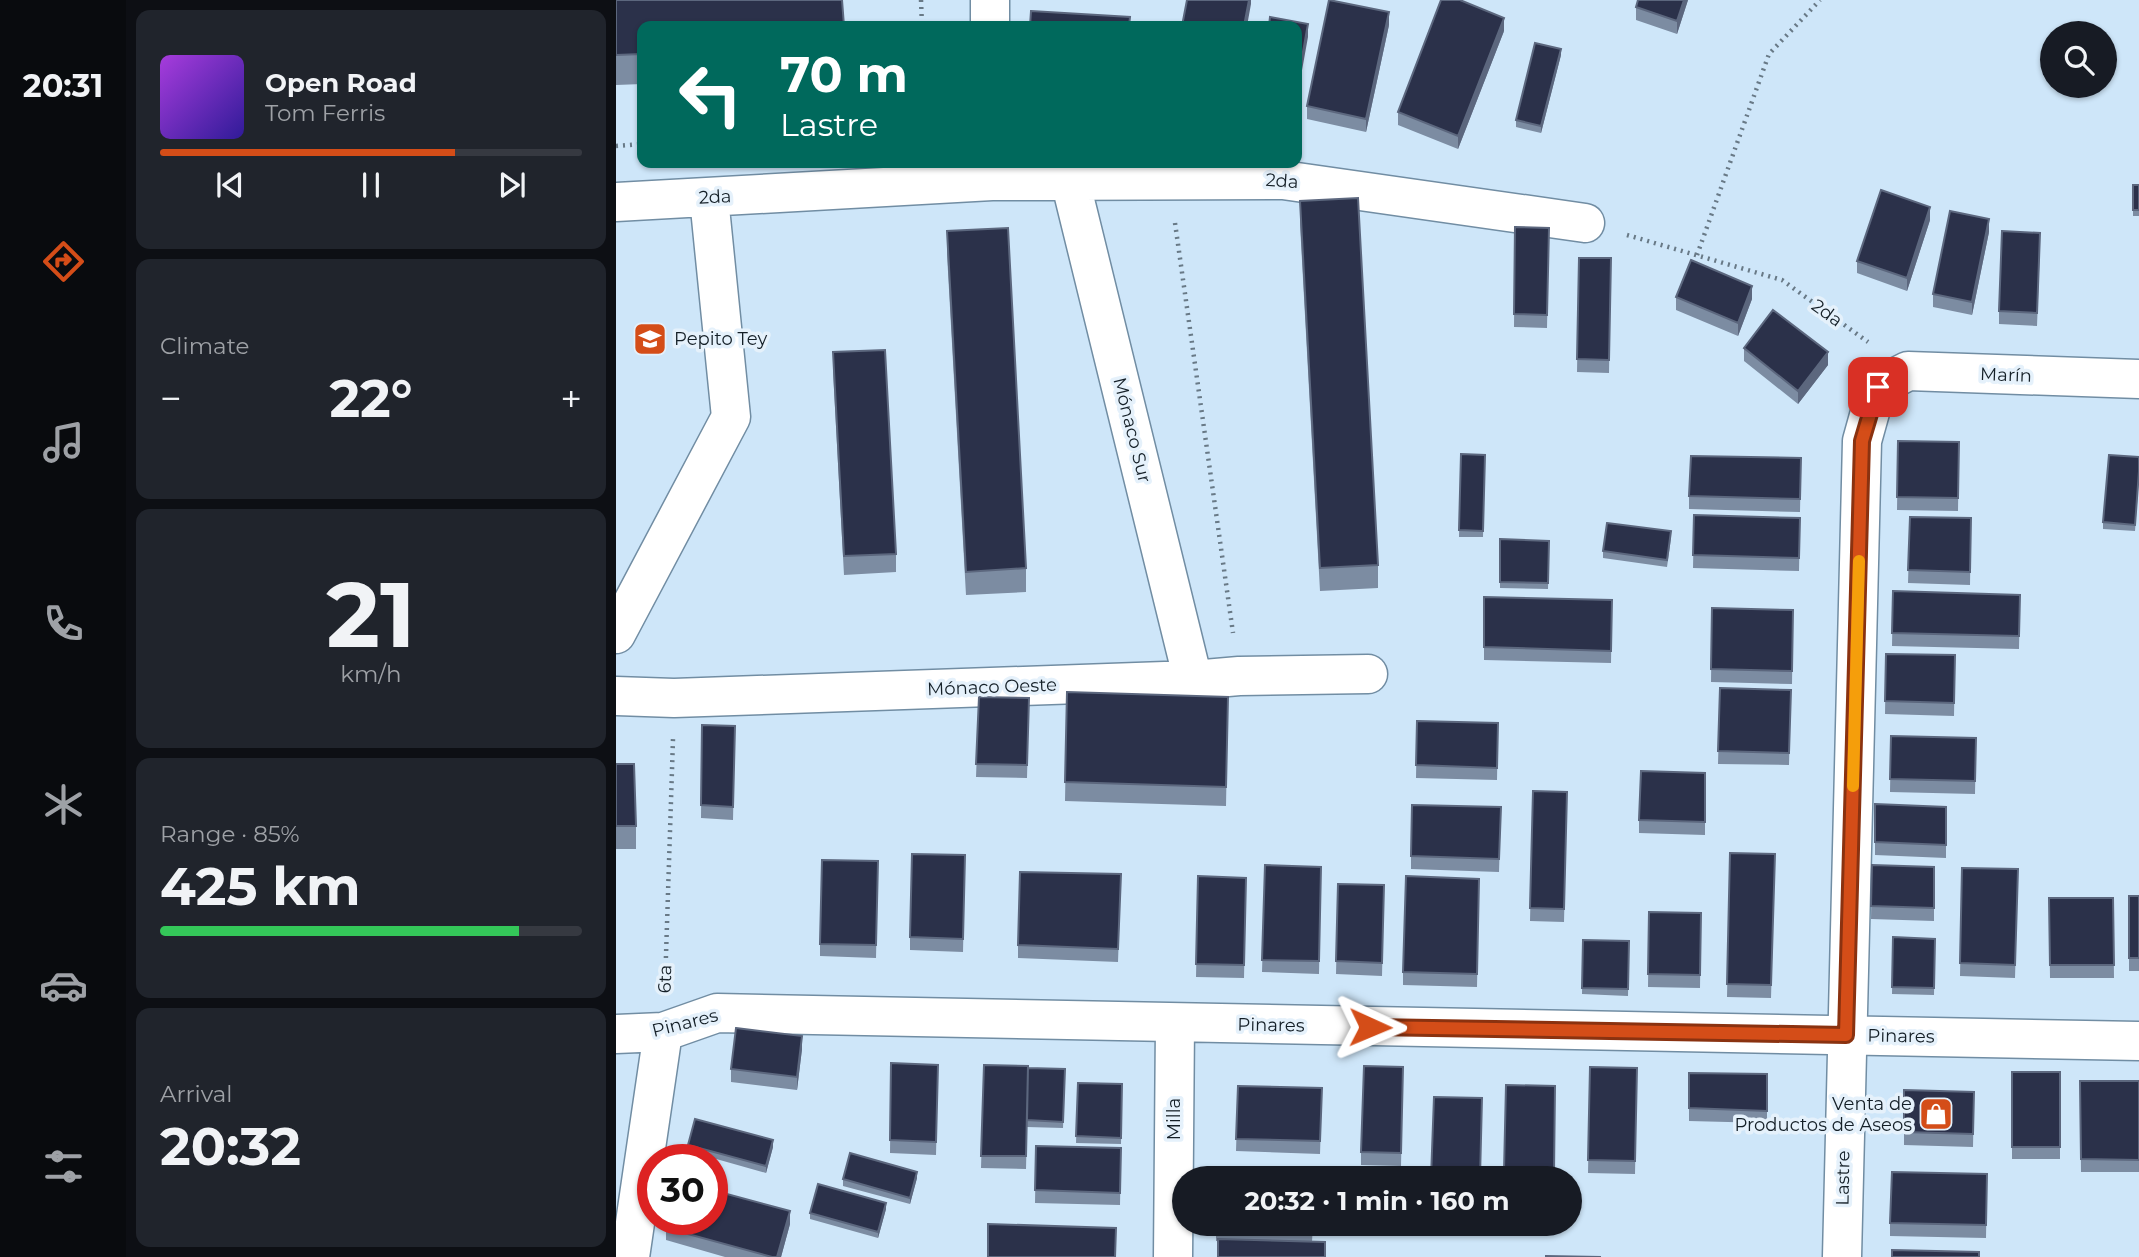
<!DOCTYPE html>
<html lang="en">
<head>
<meta charset="utf-8">
<style>
	body { margin:0; font-family:Montserrat,sans-serif; background:#20242c; color:#f1f3f6; height:100vh; display:flex; flex-direction:column; font-size:26px; white-space:nowrap }
	* { box-sizing:border-box; margin:0 }
	p { font-size:23px; color:#9ea1a6 }
	.icon { flex:none; width:38px; height:38px; fill:none; stroke:currentColor; stroke-width:2; stroke-linecap:round; stroke-linejoin:round }
	.map { position:relative; flex:1; overflow:hidden }
	.drawer { display:flex; flex-direction:column; gap:10px; padding:10px; background:#0d0f14; width:490px }
	.drawer>* { flex:none }
	.banner { position:absolute; left:21px; top:21px; width:665px; height:147px; border-radius:14px; box-shadow:0 2px 5px #0004; background:#00695c; color:#fff; overflow:hidden }
	.controls { position:absolute; left:1424px; top:21px; display:grid; gap:14px }
	.controls a { display:grid; place-items:center; width:77px; height:77px; border-radius:50%; background:#171b24; box-shadow:0 2px 5px #0004; font-size:35px }
	.speed { position:absolute; left:21px; top:1144px; display:flex; gap:14px; font-size:35px; font-weight:700; text-align:center }
	.speed>* { display:grid; place-content:center; width:91px; height:91px; border-radius:50%; background:#171b24; box-shadow:0 2px 5px #0004; line-height:1 }
	.speed .limit { border:10px solid #d22; background:#fff; color:#111 }
	.pin { position:absolute; display:grid; place-items:center; width:60px; height:60px; color:#fff; margin:-30px; border-radius:14px; box-shadow:0 4px 10px #0006 }
	.me { position:absolute; width:77px; margin:-38px; rotate:91deg; stroke-linejoin:round; filter:drop-shadow(0 0 5px #0008) }
	.turn { display:flex; align-items:center; gap:24px; height:147px; padding:0 28px; font-size:32px }
	.turn .icon { width:91px; height:91px; stroke-width:2.5 }
	.turn b { display:block; font-size:49px; line-height:60px }
	.big { font-size:52px; font-weight:700; line-height:1.1 }
	.drawer .widget { flex:1; display:flex; flex-direction:column; justify-content:center; gap:10px; min-width:0; padding:0 24px; border-radius:14px; background:#20242c }
	.drawer .dial { align-items:center; gap:0 }
	.dial b { font-size:91px; line-height:1 }
	.song { display:flex; align-items:center; gap:21px }
	.cover { width:84px; height:84px; border-radius:10px; background:linear-gradient(135deg,hsl(280 70% 55%),hsl(250 70% 35%)) }
	.played { height:7px; border-radius:4px; background:linear-gradient(90deg,#d44d18 70%,#363941 70%) }
	.keys { display:flex; justify-content:space-around; direction:ltr }
	.heat { display:flex; justify-content:space-between; align-items:center; font-size:38px; direction:ltr }
	.charge { height:10px; border-radius:5px; background:linear-gradient(90deg,#34c759 85%,#363941 0) }
	.trip { position:absolute; left:556px; top:1166px; width:410px; height:70px; border-radius:35px; background:#171b24; box-shadow:0 2px 5px #0004; font-weight:700; line-height:70px; text-align:center }
	main { display:flex; flex:1; min-height:0 }
	.menu { display:flex; flex-direction:column; width:126px; justify-content:space-around; align-items:center; background:#090b0e; color:#9ea1a6 }
	.menu .icon { width:49px; height:49px }
	.menu .current { color:#d44d18 }
	.menu b { font-size:32px; color:#f1f3f6 }
	.map>svg:first-child { display:block }
</style>
</head>
<body>
<main>
<nav class="menu">
<b>20:31</b>
<svg class="icon current" aria-label="directions" viewBox="0 0 24 24"><path d="M12 3l9 9-9 9-9-9zM9 14v-3h6M13 9l2 2-2 2"/></svg>
<svg class="icon" aria-label="music" viewBox="0 0 24 24"><path d="M9 18V5l10-2v13"/><circle cx="6" cy="18" r="3"/><circle cx="16" cy="16" r="3"/></svg>
<svg class="icon" aria-label="phone" viewBox="0 0 24 24"><path d="M5 4h4l2 5-3 2q2 4 5 5l2-3 5 2v4C11 20 4 13 5 4z"/></svg>
<svg class="icon" aria-label="climate" viewBox="0 0 24 24"><path d="M12 3v18M4 7l16 10M4 17L20 7"/></svg>
<svg class="icon" aria-label="car" viewBox="0 0 24 24"><path d="M5 17H2v-5l4-1 3-4h7l3 4 3 1v5h-3M9 17h6M6 11h13"/><circle cx="7" cy="17" r="2"/><circle cx="17" cy="17" r="2"/></svg>
<svg class="icon" aria-label="filters" viewBox="0 0 24 24"><path d="M4 7h16M4 17h16"/><circle cx="9" cy="7" r="2"/><circle cx="15" cy="17" r="2"/></svg>
</nav>
<section class="drawer">
<div class="widget">
<div class="song"><i class="cover"></i><div><b>Open Road</b><p>Tom Ferris</p></div></div>
<div class="played"></div>
<div class="keys"><svg class="icon" aria-label="previous" viewBox="0 0 24 24"><path d="M18 5L8 12l10 7zM5 5v14"/></svg><svg class="icon" aria-label="pause" viewBox="0 0 24 24"><path d="M8 5v14M16 5v14"/></svg><svg class="icon" aria-label="next" viewBox="0 0 24 24"><path d="M6 5l10 7-10 7zM19 5v14"/></svg></div>
</div>
<div class="widget"><p>Climate</p>
<div class="heat"><a>−</a><b class="big">22°</b><a>+</a></div>
</div>
<div class="widget dial"><b>21</b><p>km/h</p></div>
<div class="widget"><p>Range · 85%</p><b class="big">425 km</b><div class="charge"></div></div>
<div class="widget"><p>Arrival</p><b class="big">20:32</b></div>
</section>
<div class="map">
<svg width="1523" height="1257" viewBox="0 0 1523 1257">
	<rect width="100%" height="100%" fill="#cee6f9"/>
	<g fill="none" stroke-linecap="round" stroke-linejoin="round">
		<defs>
			<path id="minor" d="M374,0V26
				M454,180L577,680
				M0,202L376,181L667,180L969,223
				M0,634L115,417L93,198
				M0,696L58,698L577,680L623,676L752,674
				M0,1034L47,1032L101,1013L1523,1041
				M14,1257L47,1032
				M557,1257L559,1023
				M1226,1257L1246,441L1261,387L1292,371L1523,379"/>
		</defs>
		<use href="#minor" stroke="#718da3" stroke-width="41"/>
		<path stroke="#687986" stroke-width="4.5" stroke-dasharray="2 5" stroke-linecap="butt" d="M305,0L306,26
			M0,146L26,144
			M559,223L617,633
			M1011,235L1166,280L1252,342
			M1081,255L1153,54L1204,0
			M49,986L57,739"/>
		<use href="#minor" stroke="#fff" stroke-width="38"/>
	</g>
	<path fill="#7c8ca2" d="M0,0L26,26V84L0,85Z
		M1072,0L1061,34L1020,20V7Z
		M773,25L750,132L691,119V106Z
		M888,31L842,149L782,125V112Z
		M945,55L925,133L900,127V120Z
		M1517,185H1523V216H1517Z
		M684,201L762,565V588L704,591L684,224Z
		M1314,220L1291,291L1241,273V261Z
		M899,227L933,228L931,328L898,327Z
		M331,231L410,568V592L350,595L331,254Z
		M1373,232L1356,315L1317,307V294Z
		M1424,246L1421,326L1383,324V311Z
		M963,258H995L993,373L961,372Z
		M1060,297L1136,299L1122,336L1060,310Z
		M1128,348L1212,365L1182,404L1128,361Z
		M217,352L280,554V572L228,575L217,371Z
		M1282,441L1343,442L1342,511L1281,510Z
		M845,454L869,455L867,537H843Z
		M1523,457V478L1519,531L1487,529V522Z
		M1185,458L1184,512L1073,509V496Z
		M1078,515L1184,518L1183,571L1077,568Z
		M1294,517L1355,518L1354,585L1292,583Z
		M1055,538L1051,567L987,558V551Z
		M884,539L933,541L932,589L884,588Z
		M1277,591L1404,595L1403,649L1276,646Z
		M868,597L996,600L995,663L868,660Z
		M1096,608L1177,610L1176,684L1095,682Z
		M1270,654L1339,655L1338,716L1269,714Z
		M1104,688L1175,690L1173,765L1102,764Z
		M451,692L612,697L610,806L449,801Z
		M363,697L413,698L411,778L360,777Z
		M801,721L882,723L881,780L800,778Z
		M86,725L119,726L117,820L85,818Z
		M1275,736L1360,738L1359,794L1274,792Z
		M0,764L20,826V849H0Z
		M1089,773V835L1023,833V820Z
		M917,791L951,792L948,922L914,921Z
		M1259,804L1330,807V858L1259,855Z
		M885,807L883,872L795,869V856Z
		M1114,853L1159,854L1155,998L1111,997Z
		M349,855L347,952L294,950V937Z
		M262,861L260,958L204,956V944Z
		M649,865L705,867L703,974L646,972Z
		M1256,865L1318,867V921L1255,919Z
		M1346,868L1402,869L1399,978L1344,976Z
		M505,874L502,962L402,958V945Z
		M582,876L630,878L628,978L580,977Z
		M863,879L861,987L787,985V972Z
		M722,884L768,885L766,976L720,974Z
		M1513,896H1523V971H1513Z
		M1433,898H1497L1498,978H1434Z
		M1033,912L1085,913L1084,988L1032,987Z
		M1277,937L1319,939L1318,995L1276,994Z
		M967,940L1013,941L1012,996L966,994Z
		M186,1049L181,1090L115,1082V1069Z
		M275,1063L322,1065L320,1155L274,1153Z
		M368,1065L412,1068L449,1069L447,1128L411,1127V1125L410,1169L365,1168Z
		M787,1067L785,1166L745,1165V1152Z
		M974,1067L1021,1068L1019,1174L972,1173Z
		M1396,1072H1444V1159H1396Z
		M1073,1073L1151,1074V1123L1073,1121Z
		M1464,1081H1523V1172H1465Z
		M462,1083L506,1084L505,1144L460,1143Z
		M890,1085L939,1086L938,1178H888Z
		M622,1086L706,1088L704,1154L620,1151Z
		M1288,1090L1358,1092L1357,1147L1288,1145Z
		M72,1145L157,1147L150,1173L72,1151Z
		M420,1146L505,1148L504,1205L419,1203Z
		M1371,1174L1370,1238L1274,1236V1223Z
		M301,1178L294,1204L227,1186V1179Z
		M270,1209L262,1238L194,1219V1213Z
		M600,1223H697L696,1242L600,1241Z
		M174,1224L165,1257H109L50,1240V1228Z"/>
	<path fill="#5c677e" d="M633,0H635V4L631,26H628Z
		M1068,0H1072L1061,34V21Z
		M773,12V25L750,132V119Z
		M888,18V31L842,149V136Z
		M692,24V37L681,98V85Z
		M945,49V55L925,133V126Z
		M1314,207V220L1291,291V278Z
		M1373,219V232L1356,315V302Z
		M1136,286V299L1122,336V323Z
		M1212,352V365L1182,404V391Z
		M186,1036V1049L181,1090V1077Z
		M157,1140V1147L150,1173V1166Z
		M301,1172V1178L294,1204V1198Z
		M270,1203V1209L262,1238V1232Z
		M174,1211V1224L165,1257H161Z"/>
	<path fill="#2b314a" stroke="#5c677e" stroke-width="2" d="M0,0H226L228,26H26V54L0,55Z
		M571,0H633L628,26H566Z
		M713,0L773,12L750,119L691,106Z
		M825,0H844L888,18L842,136L782,112Z
		M1022,0H1068L1061,21L1020,7Z
		M415,11L514,17L513,26H414Z
		M654,17L692,24L681,85V26H653Z
		M919,43L945,49L925,126L900,120Z
		M1517,185H1523V210H1517Z
		M1265,190L1314,207L1291,278L1241,261Z
		M742,198L762,565L704,568L684,201Z
		M1334,211L1373,219L1356,302L1317,294Z
		M899,227L933,228L931,315L898,314Z
		M392,228L410,568L350,572L331,231Z
		M1386,231L1424,233L1421,313L1383,311Z
		M963,258H995L993,360L961,359Z
		M1075,260L1136,286L1122,323L1060,297Z
		M1157,310L1212,352L1182,391L1128,348Z
		M269,350L280,554L228,556L217,352Z
		M1282,441L1343,442L1342,498L1281,497Z
		M845,454L869,455L867,531L843,530Z
		M1493,455L1523,457V471L1519,525L1487,522Z
		M1075,456L1185,458L1184,499L1073,496Z
		M1078,515L1184,518L1183,558L1077,555Z
		M1294,517L1355,518L1354,572L1292,570Z
		M991,523L1055,531L1051,560L987,551Z
		M884,539L933,541L932,583L884,582Z
		M1277,591L1404,595L1403,636L1276,633Z
		M868,597L996,600L995,651L868,647Z
		M1096,608L1177,610L1176,671L1095,669Z
		M1270,654L1339,655L1338,703L1269,701Z
		M1104,688L1175,690L1173,753L1102,751Z
		M451,692L612,697L610,787L449,782Z
		M363,697L413,698L411,765L360,764Z
		M801,721L882,723L881,768L800,765Z
		M86,725L119,726L117,807L85,805Z
		M1275,736L1360,738L1359,781L1274,779Z
		M0,764H18L20,826H0Z
		M1025,771L1089,773V822L1023,820Z
		M917,791L951,792L948,909L914,908Z
		M1259,804L1330,807V845L1259,842Z
		M796,805L885,807L883,859L795,856Z
		M1114,853L1159,854L1155,985L1111,984Z
		M296,854L349,855L347,939L294,937Z
		M206,860L262,861L260,945L204,944Z
		M649,865L705,867L703,961L646,960Z
		M1256,865L1318,867V908L1255,906Z
		M1346,868L1402,869L1399,965L1344,963Z
		M404,872L505,874L502,949L402,945Z
		M582,876L630,878L628,965L580,964Z
		M790,876L863,879L861,974L787,972Z
		M722,884L768,885L766,963L720,961Z
		M1513,896H1523V958H1513Z
		M1433,898H1497L1498,965H1434Z
		M1033,912L1085,913L1084,975L1032,974Z
		M1277,937L1319,939L1318,988L1276,987Z
		M967,940L1013,941L1012,989L966,988Z
		M120,1028L186,1036L181,1077L115,1069Z
		M275,1063L322,1065L320,1142L274,1140Z
		M368,1065L412,1066L410,1156H365Z
		M748,1066L787,1067L785,1153L745,1152Z
		M974,1067L1021,1068L1019,1161L972,1160Z
		M412,1068L449,1069L447,1122L411,1120Z
		M1396,1072H1444V1147H1396Z
		M1073,1073L1151,1074V1111L1073,1108Z
		M1464,1081H1523V1160L1465,1159Z
		M462,1083L506,1084L505,1138L460,1136Z
		M890,1085L939,1086L938,1173L888,1171Z
		M622,1086L706,1088L704,1141L620,1139Z
		M1288,1090L1358,1092L1357,1134L1288,1132Z
		M818,1097L866,1098L864,1178H815Z
		M79,1119L157,1140L150,1166L72,1145Z
		M420,1146L505,1148L504,1193L419,1190Z
		M234,1153L301,1172L294,1198L227,1179Z
		M1276,1172L1371,1174L1370,1225L1274,1223Z
		M202,1184L270,1203L262,1232L194,1213Z
		M96,1190L174,1211L161,1257H156L50,1228L52,1220H96Z
		M600,1223H696V1230L600,1228Z
		M372,1224L500,1228L499,1257H372Z
		M602,1239L709,1242V1257H602Z
		M1276,1250L1363,1252V1257H1276Z
		M930,1256L985,1257H930Z"/>
	<g fill="none" stroke-linecap="round" stroke-linejoin="round">
		<defs>
			<path id="route" d="M754,1027L1230,1035L1246,441L1262,387"/>
		</defs>
		<use href="#route" stroke="#8a3210" stroke-width="18"/>
		<use href="#route" stroke="#d44d18" stroke-width="12"/>
		<path stroke="#f59e0b" stroke-width="12" d="M1237,786L1243,561"/>
	</g>
	<defs>
		<symbol id="school-square" viewBox="-11 -11 22 22"><rect x="-9" y="-9" width="18" height="18" rx="4" fill="#d44d18" stroke="#e5f1fb"/><path d="M0-5L7-2L0 1L-7-2ZM-4 1L0 2.5L4 1V4Q0 6-4 4Z" fill="#fff"/></symbol>
		<symbol id="shop-square" viewBox="-11 -11 22 22"><rect x="-9" y="-9" width="18" height="18" rx="4" fill="#d44d18" stroke="#e5f1fb"/><path d="M-5-2.5h2.3a2.7 3.5 0 0 1 5.4 0H5L5.5 6h-11ZM-1.5-2.5h3a1.5 2.3 0 0 0-3 0Z" fill="#fff"/></symbol>
	</defs>
	<g fill-rule="evenodd">
		<use href="#school-square" x="15" y="320" width="38" height="38"/>
		<use href="#shop-square" x="1301" y="1095" width="38" height="38"/>
	</g>
	<g text-anchor="middle" dominant-baseline="central" stroke-width="7" stroke-linejoin="round" paint-order="stroke">
		<g font-size="18" fill="#141f27" stroke="#e5f1fb">
			<text transform="translate(666 181) rotate(4)">2da</text>
			<text transform="translate(99 197) rotate(-3)">2da</text>
			<text transform="translate(1211 313) rotate(36)">2da</text>
			<text transform="translate(1390 375) rotate(2)">Marín</text>
			<text transform="translate(516 430) rotate(76)">Mónaco Sur</text>
			<text transform="translate(376 687) rotate(-2)">Mónaco Oeste</text>
			<text transform="translate(49 979) rotate(-88)">6ta</text>
			<text transform="translate(69 1023) rotate(-14)">Pinares</text>
			<text transform="translate(655 1025) rotate(1)">Pinares</text>
			<text transform="translate(1285 1036) rotate(1)">Pinares</text>
			<text transform="translate(558 1119) rotate(-90)">Milla</text>
			<text transform="translate(1227 1178) rotate(-89)">Lastre</text>
		</g>
		<g font-size="18" fill="#141f27" stroke="#e5f1fb" text-anchor="start">
			<text x="58" y="339">Pepito Tey</text>
			<text x="1296" y="1104" text-anchor="end">Venta de<tspan x="1296" dy="21">Productos de Aseos</tspan></text>
		</g>
	</g>
</svg>
<div class="controls">
<a><svg class="icon" aria-label="search" viewBox="0 0 24 24"><circle cx="10" cy="10" r="6"/><path d="M15 15l6 6"/></svg></a>
</div>
<div class="speed"><div class="limit">30</div></div>
<div class="pin" style="left:1262px;top:387px;background:#d93025"><svg class="icon" aria-label="arrive" viewBox="0 0 24 24"><path d="M6 21V4h12l-3 4 3 4H6"/></svg></div>
<svg class="me" style="left:754px;top:1027px" viewBox="-20 -20 40 40"><path d="M0-17L14 15 0 8-14 15z" fill="#d44d18" stroke="#fff" stroke-width="4"/></svg>
<div class="trip">20:32 · 1 min · 160 m</div>
<div class="banner">
<div class="turn"><svg class="icon" aria-label="left" viewBox="0 0 24 24"><path d="M17 20v-9H6M10 6l-5 5 5 5"/></svg><div><b>70 m</b>Lastre</div></div>
</div>
</div>
</main>
</body>
</html>
